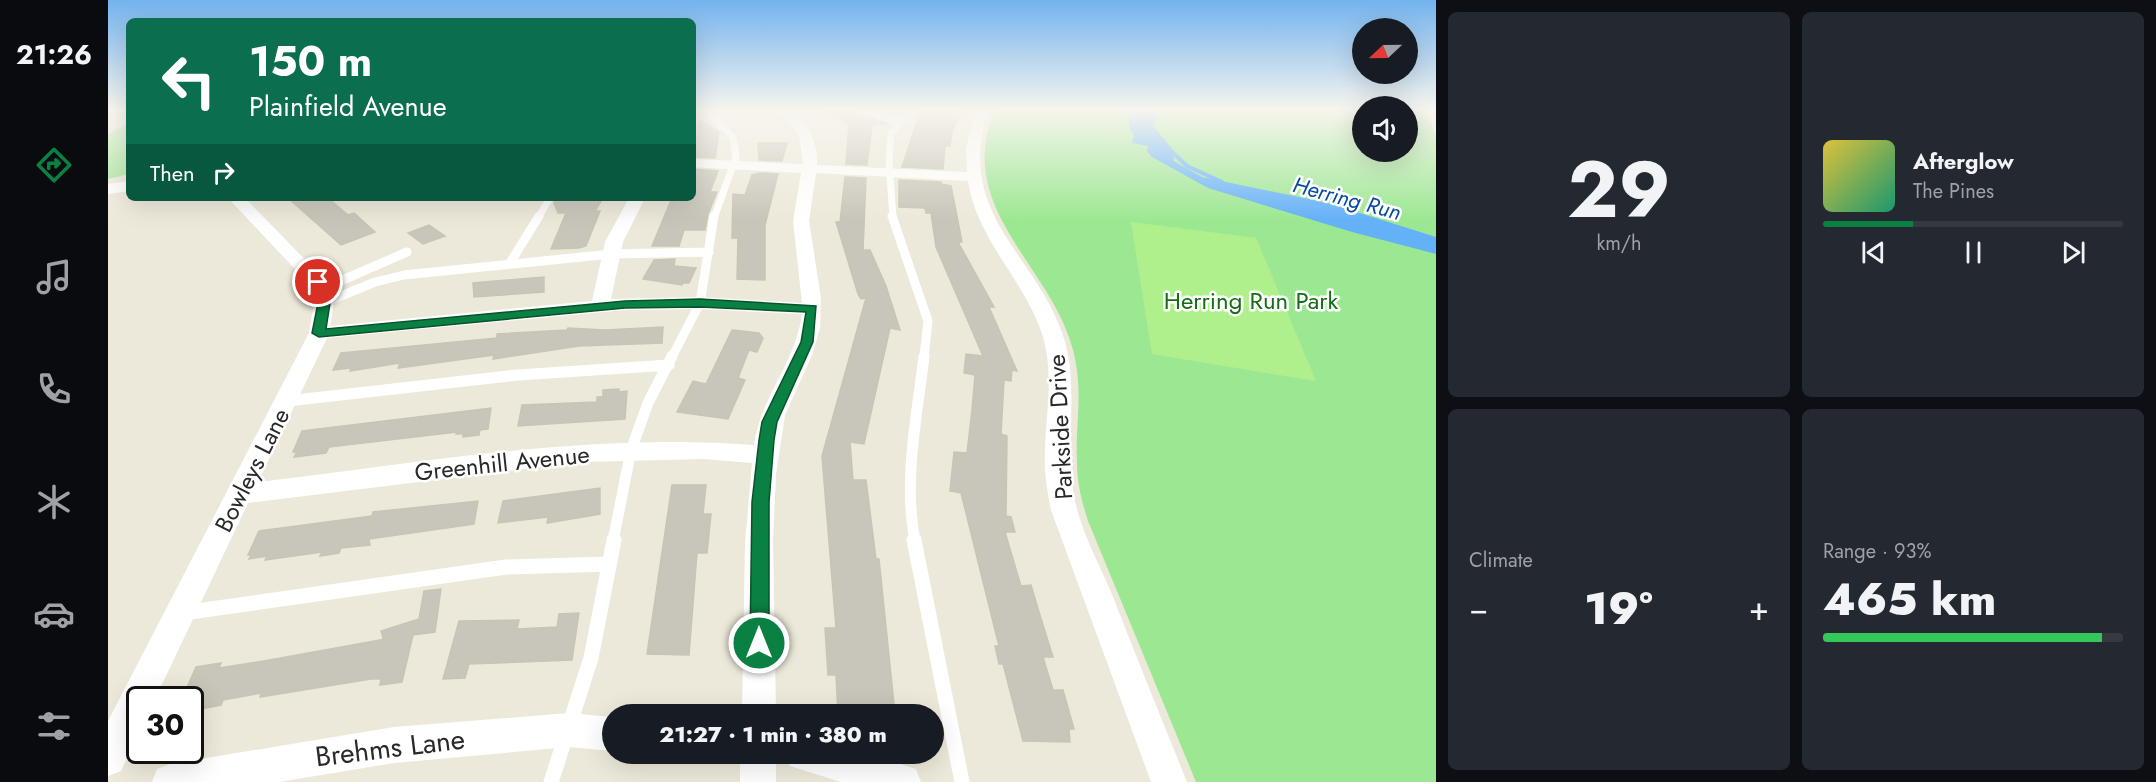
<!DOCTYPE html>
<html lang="en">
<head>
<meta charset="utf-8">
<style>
	body { margin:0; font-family:Jost,sans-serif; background:#242831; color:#f1f3f6; height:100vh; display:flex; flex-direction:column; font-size:22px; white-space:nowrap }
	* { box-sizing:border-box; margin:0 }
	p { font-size:20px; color:#9ea1a6 }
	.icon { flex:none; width:33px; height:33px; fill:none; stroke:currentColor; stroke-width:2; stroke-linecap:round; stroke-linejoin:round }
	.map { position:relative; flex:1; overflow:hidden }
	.side { display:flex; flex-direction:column; gap:12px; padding:12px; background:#0d0f14; width:720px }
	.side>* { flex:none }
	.top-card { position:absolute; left:18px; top:18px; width:570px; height:183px; border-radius:9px; box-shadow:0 6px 24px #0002; background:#0b6e4f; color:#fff; overflow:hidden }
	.needle { width:39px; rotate:248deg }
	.tools { position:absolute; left:1244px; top:18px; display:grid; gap:12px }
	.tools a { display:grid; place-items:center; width:66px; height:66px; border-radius:50%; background:#171b24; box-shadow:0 6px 24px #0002; font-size:30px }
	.speed { position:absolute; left:18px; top:686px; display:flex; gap:12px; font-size:30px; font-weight:700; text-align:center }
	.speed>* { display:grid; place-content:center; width:78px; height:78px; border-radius:50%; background:#171b24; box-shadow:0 6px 24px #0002; line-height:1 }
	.speed .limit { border:3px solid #111; border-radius:9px; background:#fff; color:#111 }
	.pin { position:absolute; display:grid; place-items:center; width:51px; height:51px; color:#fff; margin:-26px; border:3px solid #fff; border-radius:50%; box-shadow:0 2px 6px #0007 }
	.me { position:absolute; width:66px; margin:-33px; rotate:0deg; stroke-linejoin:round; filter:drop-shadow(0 0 4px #0008) }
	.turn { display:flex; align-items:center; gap:21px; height:126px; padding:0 24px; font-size:27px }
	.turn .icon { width:78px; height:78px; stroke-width:2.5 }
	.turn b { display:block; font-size:42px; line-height:51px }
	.then { display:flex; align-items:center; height:57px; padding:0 24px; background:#0003; gap:12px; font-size:22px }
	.big { font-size:45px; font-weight:800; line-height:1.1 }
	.side .card { flex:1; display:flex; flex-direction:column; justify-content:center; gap:9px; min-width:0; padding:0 21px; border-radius:9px; background:#242831 }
	.side .dial { align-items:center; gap:0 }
	.dial b { font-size:78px; line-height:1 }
	.song { display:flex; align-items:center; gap:18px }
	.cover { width:72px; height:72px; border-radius:9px; background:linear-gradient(135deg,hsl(50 70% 55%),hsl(160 70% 35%)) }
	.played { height:6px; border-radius:3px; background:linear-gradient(90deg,#0b8043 30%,#363941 30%) }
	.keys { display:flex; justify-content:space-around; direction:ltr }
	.heat { display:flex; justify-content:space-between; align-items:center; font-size:33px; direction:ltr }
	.charge { height:9px; border-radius:4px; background:linear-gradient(90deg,#34c759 93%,#363941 0) }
	.side .tiles { flex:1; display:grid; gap:12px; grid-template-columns:repeat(2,1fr) }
	.trip { position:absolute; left:494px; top:704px; width:342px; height:60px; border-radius:30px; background:#171b24; box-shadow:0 6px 24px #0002; font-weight:800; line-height:60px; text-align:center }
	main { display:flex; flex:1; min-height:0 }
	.tabs { display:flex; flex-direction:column; width:108px; justify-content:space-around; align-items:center; background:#090b0e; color:#9ea1a6 }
	.tabs .icon { width:42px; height:42px }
	.tabs .selected { color:#0b8043 }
	.tabs b { font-size:27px; color:#f1f3f6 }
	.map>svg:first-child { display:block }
</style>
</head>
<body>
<main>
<nav class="tabs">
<b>21:26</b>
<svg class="icon selected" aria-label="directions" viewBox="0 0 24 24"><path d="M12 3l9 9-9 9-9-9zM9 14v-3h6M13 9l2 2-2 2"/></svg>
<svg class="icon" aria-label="music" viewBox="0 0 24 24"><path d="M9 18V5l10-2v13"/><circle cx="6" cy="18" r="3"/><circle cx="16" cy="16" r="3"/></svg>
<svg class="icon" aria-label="phone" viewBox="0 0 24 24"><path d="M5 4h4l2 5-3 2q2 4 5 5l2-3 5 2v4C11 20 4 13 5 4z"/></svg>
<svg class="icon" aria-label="climate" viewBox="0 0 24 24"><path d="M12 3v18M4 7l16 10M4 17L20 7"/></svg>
<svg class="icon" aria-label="car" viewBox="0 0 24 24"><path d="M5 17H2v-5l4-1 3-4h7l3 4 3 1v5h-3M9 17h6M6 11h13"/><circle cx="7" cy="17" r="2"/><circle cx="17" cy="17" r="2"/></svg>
<svg class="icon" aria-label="filters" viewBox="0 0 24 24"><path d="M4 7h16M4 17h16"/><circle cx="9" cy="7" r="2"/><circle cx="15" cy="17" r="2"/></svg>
</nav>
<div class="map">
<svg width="1328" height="782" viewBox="0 0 1328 782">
	<rect width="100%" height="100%" fill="#ede9da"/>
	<path fill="#9ce892" d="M887,110H1254V152H1299V110H1318L1328,136V782H1088L980,521C974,502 969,483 969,463C967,421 976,394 965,350C943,265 845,208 887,110Z
		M21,123V174L0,179V134Z"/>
	<path fill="#b0f08c" d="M1023,222L1148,238L1208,381L1044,354Z"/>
	<path fill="#64b1f8" d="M1020,110H1045L1050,116L1045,126L1065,150L1066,161L1094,177L1220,203L1328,237V254L1244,232L1100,188L1044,157L1039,151L1040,146L1024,143L1026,135L1022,130Z"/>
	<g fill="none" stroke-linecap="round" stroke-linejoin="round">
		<path stroke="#64b1f8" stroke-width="4" d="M1062,150L1079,166L1114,182"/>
	</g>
	<path fill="#c8c5ba" stroke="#c8c5b3" stroke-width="1.5" d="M714,110H749L753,115L778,124L764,125L759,165L738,164L741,124Z
		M813,110L854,112L844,132L842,146H837L835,169L794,167Z
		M591,120L611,132L607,158L585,157Z
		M650,143H679L674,161L651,160Z
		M585,169L610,171L602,192H609L600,214L597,230H576L571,246H544L564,198H585Z
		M652,173L670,174L657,225V280L629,279L630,238H624L625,194L637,195L644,175Z
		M737,177L758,178L755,250H762L778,286L792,330L782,328L756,444L742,442L745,480H758L768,559H771L787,714H730L728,675H720L717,628H728L714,456L758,298L753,299L750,294L728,222H732Z
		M791,180L833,182V184L843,186L854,242H850L886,307H881L909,371L904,370L903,381L896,380L893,434L899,436L898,516L903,517L907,532H897L913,586L923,585L931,612L945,657H935L945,690H955L966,729H961L962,742L915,741L895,664H891L887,646H891L853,493L842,491L846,452L859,453L864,410L867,375L856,373L858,354L875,356L828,247L823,213H818L817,208L791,207Z
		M180,198H220L240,215L246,213L267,232L233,245Z
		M448,198H495L487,211H492L478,246L471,248L443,249L458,213H450L446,203Z
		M321,225L337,236L315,244L300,233Z
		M567,259L566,266L588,268L581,283H575L574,285L535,279L546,260Z
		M436,277V292L366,297L365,283Z
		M555,327L554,343L471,346L385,359L386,355L290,368L292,363L242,371L243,368L225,370L233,353L389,338V334L459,330L460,328L497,330Z
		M624,330L651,333L655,338L649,352L641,350L630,378L637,380L620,419L569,412L585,381L598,384Z
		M511,389V392L519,391L517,419L410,426L414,405L489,402V397H495V390Z
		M383,408L380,429L372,430L371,435L355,437V434H348L349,432L221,447L218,453L186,457L189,452H185L194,431Z
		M564,485H598L595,514H603L599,553H589L581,655L539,654Z
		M492,488V514L439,523L440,517L390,523L395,501Z
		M370,501L366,524L261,539L262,545L233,548L231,553L212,556L214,552L157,560L159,556L141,559L143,555H140L151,531L264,516L265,512Z
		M333,589L327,632L305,635L294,682L272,685L273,679H263L152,697L153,693L115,700L113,705L82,711V699H74L88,667L113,663L111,668L156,661L283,638H275L273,631L311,619L316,591Z
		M471,613L464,660L361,664L357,678L335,679L351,621L411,620L409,629L449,627L451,614Z"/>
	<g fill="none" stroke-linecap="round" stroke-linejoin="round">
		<path stroke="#fff" stroke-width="7" d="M598,110L625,137L628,157L606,218
			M755,110L791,122
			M430,218L442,198
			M785,218L781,162L783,133L803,110"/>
		<path stroke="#fff" stroke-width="9" d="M784,216L820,321L816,357
			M402,263L431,216
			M214,289L299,252
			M216,303L267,282L296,275L504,254L601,252
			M564,357L592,303L606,216"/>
		<path stroke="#fff" stroke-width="11" d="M179,401L410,375L561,365
			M505,541L523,450L540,403L564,356
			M807,541C795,481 809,417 816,356"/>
		<path stroke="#fff" stroke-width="15" d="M806,540L854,782
			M75,613L398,567L501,564
			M443,782L483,658L506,540"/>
		<path fill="#fff" fill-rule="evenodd" d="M670,110H684C701,125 710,142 709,165L859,172L858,148L868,110H880C846,219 932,255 957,342C972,397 954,454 969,509C977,539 993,568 1005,597C1029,659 1054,720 1079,782H1043L943,510C939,491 936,471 937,451C938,412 946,375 935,337C918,281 869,241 860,181L708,173L701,221L713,298L712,328L704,355L677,415L668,474L665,542L668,714H634L637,542L644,463L596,459L474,462L140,503L47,699H32V731L13,771L0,776V721L201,333L206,303L201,284L120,198H137L219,282L226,303L222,326L484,301L497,242L521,198H537L515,242L503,299L592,297L694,303L685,221L693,173L585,167V159L695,164L691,135ZM592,309L694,314C688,362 652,398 646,445C481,432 314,463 150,482L219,338L517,310Z
			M21,181V191L0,194V184Z
			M461,713L504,717V751L461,747L286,763L171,782H44L49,769L62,764L286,727Z
			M632,753H668V782H632Z
			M677,753H758L808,769L813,782H733L682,766Z"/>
	</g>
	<linearGradient id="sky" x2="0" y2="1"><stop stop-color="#73b3ee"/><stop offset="0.5" stop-color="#f7f5ee"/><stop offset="1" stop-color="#f7f5ee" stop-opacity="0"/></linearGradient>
	<rect width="1328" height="220" fill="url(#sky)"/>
	<path fill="#0b8043" stroke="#07532c" stroke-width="1.5" d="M210,278L215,282L222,303L218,329L517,301L592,299L708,306L705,342L669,422L666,440L661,502V643L658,649L651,652L645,649L642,643L644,502L651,440L654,422L693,342L698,312L592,307L517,308L211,337L204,333L210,303L204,282Z"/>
	<g text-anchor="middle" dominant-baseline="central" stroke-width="5" stroke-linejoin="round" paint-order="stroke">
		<g font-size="22" font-style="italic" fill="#034aa4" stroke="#fff">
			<text transform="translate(1239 198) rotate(15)">Herring Run</text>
		</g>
		<g font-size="24" fill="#146c15" stroke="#fff">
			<text x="1143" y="300">Herring Run Park</text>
		</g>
		<g font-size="24" fill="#292929" stroke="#fff">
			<text transform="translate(952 427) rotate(-93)">Parkside Drive</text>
			<text transform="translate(394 463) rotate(-6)">Greenhill Avenue</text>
			<text transform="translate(144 470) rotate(-63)">Bowleys Lane</text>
		</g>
		<g font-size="28" fill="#292929" stroke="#fff">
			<text transform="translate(282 748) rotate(-7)">Brehms Lane</text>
		</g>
	</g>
</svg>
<div class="tools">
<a><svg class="needle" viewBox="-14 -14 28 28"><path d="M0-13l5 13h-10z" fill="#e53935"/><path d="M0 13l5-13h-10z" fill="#9ea1a6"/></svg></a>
<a><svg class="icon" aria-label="sound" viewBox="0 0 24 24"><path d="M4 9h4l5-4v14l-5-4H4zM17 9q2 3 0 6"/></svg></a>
</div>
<div class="speed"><div class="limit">30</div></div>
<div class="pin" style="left:210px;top:282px;background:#d93025"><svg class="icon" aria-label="arrive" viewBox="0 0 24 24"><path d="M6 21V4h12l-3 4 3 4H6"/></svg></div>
<svg class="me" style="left:651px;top:643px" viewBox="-20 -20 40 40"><circle r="17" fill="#0b8043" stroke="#fff" stroke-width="3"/><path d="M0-11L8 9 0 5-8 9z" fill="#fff"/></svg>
<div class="trip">21:27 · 1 min · 380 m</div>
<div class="top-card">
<div class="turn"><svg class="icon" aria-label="left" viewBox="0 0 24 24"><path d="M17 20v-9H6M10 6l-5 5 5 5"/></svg><div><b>150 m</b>Plainfield Avenue</div></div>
<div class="then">Then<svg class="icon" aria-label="right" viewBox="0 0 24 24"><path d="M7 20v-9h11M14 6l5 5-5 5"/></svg></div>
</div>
</div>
<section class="side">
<div class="tiles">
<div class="card dial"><b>29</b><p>km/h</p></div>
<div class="card">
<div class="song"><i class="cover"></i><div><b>Afterglow</b><p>The Pines</p></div></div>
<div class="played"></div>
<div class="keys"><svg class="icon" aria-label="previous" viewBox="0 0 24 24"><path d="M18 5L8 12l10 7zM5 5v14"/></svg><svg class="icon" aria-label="pause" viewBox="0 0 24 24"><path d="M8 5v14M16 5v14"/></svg><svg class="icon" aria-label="next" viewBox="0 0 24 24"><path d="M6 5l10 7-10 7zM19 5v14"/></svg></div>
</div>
<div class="card"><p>Climate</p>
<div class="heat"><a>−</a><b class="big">19°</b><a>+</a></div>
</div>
<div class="card"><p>Range · 93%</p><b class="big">465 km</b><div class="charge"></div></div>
</div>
</section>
</main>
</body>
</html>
